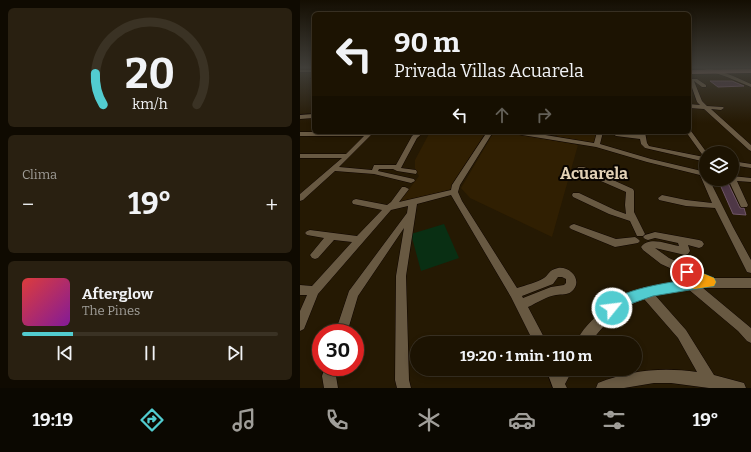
<!DOCTYPE html>
<html lang="es">
<head>
<meta charset="utf-8">
<style>
	body { margin:0; font-family:Bitter,serif; background:#292011; color:#f1f3f6; height:100vh; display:flex; flex-direction:column; font-size:15px; white-space:nowrap }
	* { box-sizing:border-box; margin:0 }
	p { font-size:13px; color:#a09e99 }
	.icon { flex:none; width:22px; height:22px; fill:none; stroke:currentColor; stroke-width:2; stroke-linecap:round; stroke-linejoin:round }
	.map { position:relative; flex:1; overflow:hidden }
	.details { display:flex; flex-direction:column; gap:8px; padding:8px; background:#0f0a01; width:300px }
	.details>* { flex:none }
	.top-card { position:absolute; left:12px; top:12px; width:379px; height:122px; border-radius:6px; box-shadow:0 2px 6px #0003,0 0 0 1px #3a3224; background:#1c1302; color:#f1f3f6; overflow:hidden }
	.tools { position:absolute; left:399px; top:146px; display:grid; gap:8px }
	.tools a { display:grid; place-items:center; width:40px; height:40px; border-radius:50%; background:#1c1302; box-shadow:0 2px 6px #0003,0 0 0 1px #3a3224; font-size:20px }
	.speed { position:absolute; left:12px; top:324px; display:flex; gap:8px; font-size:20px; font-weight:700; text-align:center }
	.speed>* { display:grid; place-content:center; width:52px; height:52px; border-radius:50%; background:#1c1302; box-shadow:0 2px 6px #0003,0 0 0 1px #3a3224; line-height:1 }
	.speed .limit { border:6px solid #d22; background:#fff; color:#111 }
	.pin { position:absolute; display:grid; place-items:center; width:34px; height:34px; color:#fff; margin:-17px; border:2px solid #fff; border-radius:50%; box-shadow:0 1px 4px #0007 }
	.me { position:absolute; width:44px; margin:-22px; rotate:61deg; stroke-linejoin:round; filter:drop-shadow(0 0 3px #0008) }
	.turn { display:flex; align-items:center; gap:14px; height:84px; padding:0 16px; font-size:18px }
	.turn .icon { width:52px; height:52px; stroke-width:2.5 }
	.turn b { display:block; font-size:28px; line-height:34px }
	.lanes { display:flex; align-items:center; height:38px; padding:0 16px; background:#0003; justify-content:center; gap:20px; direction:ltr }
	.lanes .off { opacity:.35 }
	.big { font-size:30px; font-weight:700; line-height:1.1 }
	.details .widget { flex:1; display:flex; flex-direction:column; justify-content:center; gap:6px; min-width:0; padding:0 14px; border-radius:6px; background:#292011 }
	.details .dial { align-items:center; gap:0 }
	.dial svg { height:104px; overflow:visible; fill:none; stroke:#3a3224; stroke-width:7; stroke-linecap:round; text-anchor:middle }
	.dial text { fill:#f1f3f6; stroke:none }
	.song { display:flex; align-items:center; gap:12px }
	.cover { width:48px; height:48px; border-radius:6px; background:linear-gradient(135deg,hsl(0 70% 55%),hsl(290 70% 35%)) }
	.played { height:4px; border-radius:2px; background:linear-gradient(90deg,#52ccd0 20%,#3a3224 20%) }
	.keys { display:flex; justify-content:space-around; direction:ltr }
	.heat { display:flex; justify-content:space-between; align-items:center; font-size:22px; direction:ltr }
	.trip { position:absolute; left:110px; top:336px; width:232px; height:40px; border-radius:20px; background:#1c1302; box-shadow:0 2px 6px #0003,0 0 0 1px #3a3224; font-weight:700; line-height:40px; text-align:center }
	.tab-bar { display:flex; height:64px; justify-content:space-around; align-items:center; background:#0b0801; color:#a09e99 }
	.tab-bar .icon { width:28px; height:28px }
	.tab-bar .on { color:#52ccd0 }
	.tab-bar b { font-size:18px; color:#f1f3f6 }
	main { display:flex; flex:1; min-height:0 }
	.map>svg:first-child { display:block }
</style>
</head>
<body>
<main>
<section class="details">
<div class="widget dial"><svg viewBox="0 0 100 80">
<path d="M14 69A42 42 0 1 1 86 69"/>
<path d="M14 69A42 42 0 0 1 8 45" stroke="#52ccd0"/>
<text x="50" y="56" font-size="32" font-weight="700">20</text>
<text x="50" y="72" font-size="11">km/h</text>
</svg></div>
<div class="widget"><p>Clima</p>
<div class="heat"><a>−</a><b class="big">19°</b><a>+</a></div>
</div>
<div class="widget">
<div class="song"><i class="cover"></i><div><b>Afterglow</b><p>The Pines</p></div></div>
<div class="played"></div>
<div class="keys"><svg class="icon" aria-label="previous" viewBox="0 0 24 24"><path d="M18 5L8 12l10 7zM5 5v14"/></svg><svg class="icon" aria-label="pause" viewBox="0 0 24 24"><path d="M8 5v14M16 5v14"/></svg><svg class="icon" aria-label="next" viewBox="0 0 24 24"><path d="M6 5l10 7-10 7zM19 5v14"/></svg></div>
</div>
</section>
<div class="map">
<svg width="451" height="388" viewBox="0 0 451 388">
	<rect width="100%" height="100%" fill="#251903"/>
	<path fill="#301f02" d="M130,132H189L151,189L98,204L119,176L115,170V160Z
		M194,132H206L278,145L252,237L170,198L161,188Z
		M257,132H297L295,143L257,137Z"/>
	<path fill="#092f13" d="M144,224L159,258L121,271L111,234Z"/>
	<path fill="#4e3746" stroke="#705666" d="M410,81H432L444,86L418,87Z
		M418,180L427,181L440,208H444L446,215L433,214Z"/>
	<g fill="none" stroke-linecap="round" stroke-linejoin="round">
		<defs>
			<path id="minor" d="M401,68C418,68 435,77 451,84V87L427,77Z
				M0,70H14V72H0Z
				M12,77H14V80L11,79Z
				M389,79H397L406,85V87H402L394,81L402,101L407,106L423,107L424,108L421,110L411,109L451,145V151L449,150L404,109L389,108V104L400,105L397,102Z
				M14,114V118L0,119V115Z
				M389,130L391,131L407,153H406V162L345,148L341,144L340,139L316,136L313,134V132L339,135V132H345L347,143L349,146L404,157L386,132H389Z
				M0,132H74L39,167L72,170L74,165H96L112,136L117,132H124L117,138L101,168L116,170L117,172L116,174L97,171L93,169H79L78,171L114,179L115,181L111,183L74,174L35,171L3,200L0,201V194L42,158H0V154H46L64,136H0Z
				M187,132H193L160,185L158,192L162,201L217,288C226,285 236,283 244,278C249,275 248,270 258,268C271,266 284,282 271,292C267,295 262,294 256,295C247,296 237,303 228,307L247,343H234L211,297L151,195L117,204L106,276L109,380L111,388H97L95,380L96,276L104,228L58,296L47,333H35L49,291L107,213L108,206L91,210L18,294L4,329L0,331V311L7,295H0V285L12,286L52,242L34,240L18,258L15,259L12,258L10,255L24,238L7,235L5,233L7,231L10,230L57,236L82,210L53,204L52,202L53,200L56,199L87,205L91,202L102,187H105L109,189L99,202L151,190L152,185ZM258,277H262L266,279V283L264,285L251,287L223,298L222,296L253,284Z
				M213,132H227L294,143L297,132H303L300,144L351,159L406,172V179H409L433,227L451,260V273L447,272L415,208L386,206L359,200L358,198L362,195L386,200L412,203L400,175L347,162L296,147L216,134Z
				M432,161L451,164V168L432,165Z
				M278,167H284L333,189L334,191V212L345,234L343,236H337L330,221L309,214L273,197L272,195L273,193H279L315,210L326,214L325,205L326,192L278,171L277,169Z
				M432,176L451,178V182L437,181L448,205L447,207H441L440,205L428,179H432Z
				M274,224L316,239L335,237L338,239L340,241L338,243L315,247L271,229L269,227L271,225Z
				M355,232L399,240L402,241L404,244L402,247L399,248L388,245L390,251L388,254L385,255L355,248L369,258L413,278H451V288H403L451,328V343L447,341L438,331L388,289L355,295L386,330L414,375L444,383L446,388H409L371,383H354L324,388H296L298,383C330,370 363,367 397,372L378,338L344,299C321,307 304,324 290,343H276C286,318 321,296 345,287L347,288L379,281L394,279L361,264L343,250L341,247C349,236 367,244 379,246L378,243L355,238L348,240L345,239L343,237L345,235Z
				M25,367H39L36,376L38,388H24L22,376Z
				M246,369H273L265,384L267,388H253Z"/>
			<path id="major" d="M451,69V73L389,74V70Z"/>
		</defs>
		<use href="#minor" stroke="#0e0400" stroke-width="1"/>
		<use href="#major" stroke="#0e0400" stroke-width="1"/>
		<use href="#minor" fill="#685942" fill-rule="evenodd"/>
		<use href="#major" fill="#ba867f" fill-rule="evenodd"/>
	</g>
	<linearGradient id="sky" x2="0" y2="1"><stop stop-color="#140e02"/><stop offset="0.55" stop-color="#403e39"/><stop offset="1" stop-color="#403e39" stop-opacity="0"/></linearGradient>
	<rect width="451" height="123" fill="url(#sky)"/>
	<path fill="#52ccd0" stroke="#358587" d="M387,267L414,278L416,282L414,286L353,296L330,304L312,314L307,313L306,308C314,289 373,282 392,279L383,275L381,272L383,268Z"/>
	<path fill="#f59e0b" d="M402,273L414,278L416,282L414,286L394,289L389,287L387,284L389,280L396,278L397,275Z"/>
	<g text-anchor="middle" dominant-baseline="central" stroke-width="4" stroke-linejoin="round" paint-order="stroke">
		<g font-size="16" font-weight="bold" fill="#e2d1b6" stroke="#0a0501">
			<text x="294" y="173">Acuarela</text>
		</g>
	</g>
</svg>
<div class="tools">
<a><svg class="icon" aria-label="layers" viewBox="0 0 24 24"><path d="M12 4l9 5-9 5-9-5zM3 14l9 5 9-5"/></svg></a>
</div>
<div class="speed"><div class="limit">30</div></div>
<div class="pin" style="left:387px;top:272px;background:#d93025"><svg class="icon" aria-label="arrive" viewBox="0 0 24 24"><path d="M6 21V4h12l-3 4 3 4H6"/></svg></div>
<svg class="me" style="left:312px;top:308px" viewBox="-20 -20 40 40"><circle r="17" fill="#52ccd0" stroke="#fff" stroke-width="3"/><path d="M0-11L8 9 0 5-8 9z" fill="#fff"/></svg>
<div class="trip">19:20 · 1 min · 110 m</div>
<div class="top-card">
<div class="turn"><svg class="icon" aria-label="left" viewBox="0 0 24 24"><path d="M17 20v-9H6M10 6l-5 5 5 5"/></svg><div><b>90 m</b>Privada Villas Acuarela</div></div>
<div class="lanes"><svg class="icon" aria-label="left" viewBox="0 0 24 24"><path d="M17 20v-9H6M10 6l-5 5 5 5"/></svg><svg class="icon off" aria-label="ahead" viewBox="0 0 24 24"><path d="M12 20V5M6 11l6-6 6 6"/></svg><svg class="icon off" aria-label="right" viewBox="0 0 24 24"><path d="M7 20v-9h11M14 6l5 5-5 5"/></svg></div>
</div>
</div>
</main>
<nav class="tab-bar">
<b>19:19</b>
<svg class="icon on" aria-label="directions" viewBox="0 0 24 24"><path d="M12 3l9 9-9 9-9-9zM9 14v-3h6M13 9l2 2-2 2"/></svg>
<svg class="icon" aria-label="music" viewBox="0 0 24 24"><path d="M9 18V5l10-2v13"/><circle cx="6" cy="18" r="3"/><circle cx="16" cy="16" r="3"/></svg>
<svg class="icon" aria-label="phone" viewBox="0 0 24 24"><path d="M5 4h4l2 5-3 2q2 4 5 5l2-3 5 2v4C11 20 4 13 5 4z"/></svg>
<svg class="icon" aria-label="climate" viewBox="0 0 24 24"><path d="M12 3v18M4 7l16 10M4 17L20 7"/></svg>
<svg class="icon" aria-label="car" viewBox="0 0 24 24"><path d="M5 17H2v-5l4-1 3-4h7l3 4 3 1v5h-3M9 17h6M6 11h13"/><circle cx="7" cy="17" r="2"/><circle cx="17" cy="17" r="2"/></svg>
<svg class="icon" aria-label="filters" viewBox="0 0 24 24"><path d="M4 7h16M4 17h16"/><circle cx="9" cy="7" r="2"/><circle cx="15" cy="17" r="2"/></svg>
<b>19°</b>
</nav>
</body>
</html>
